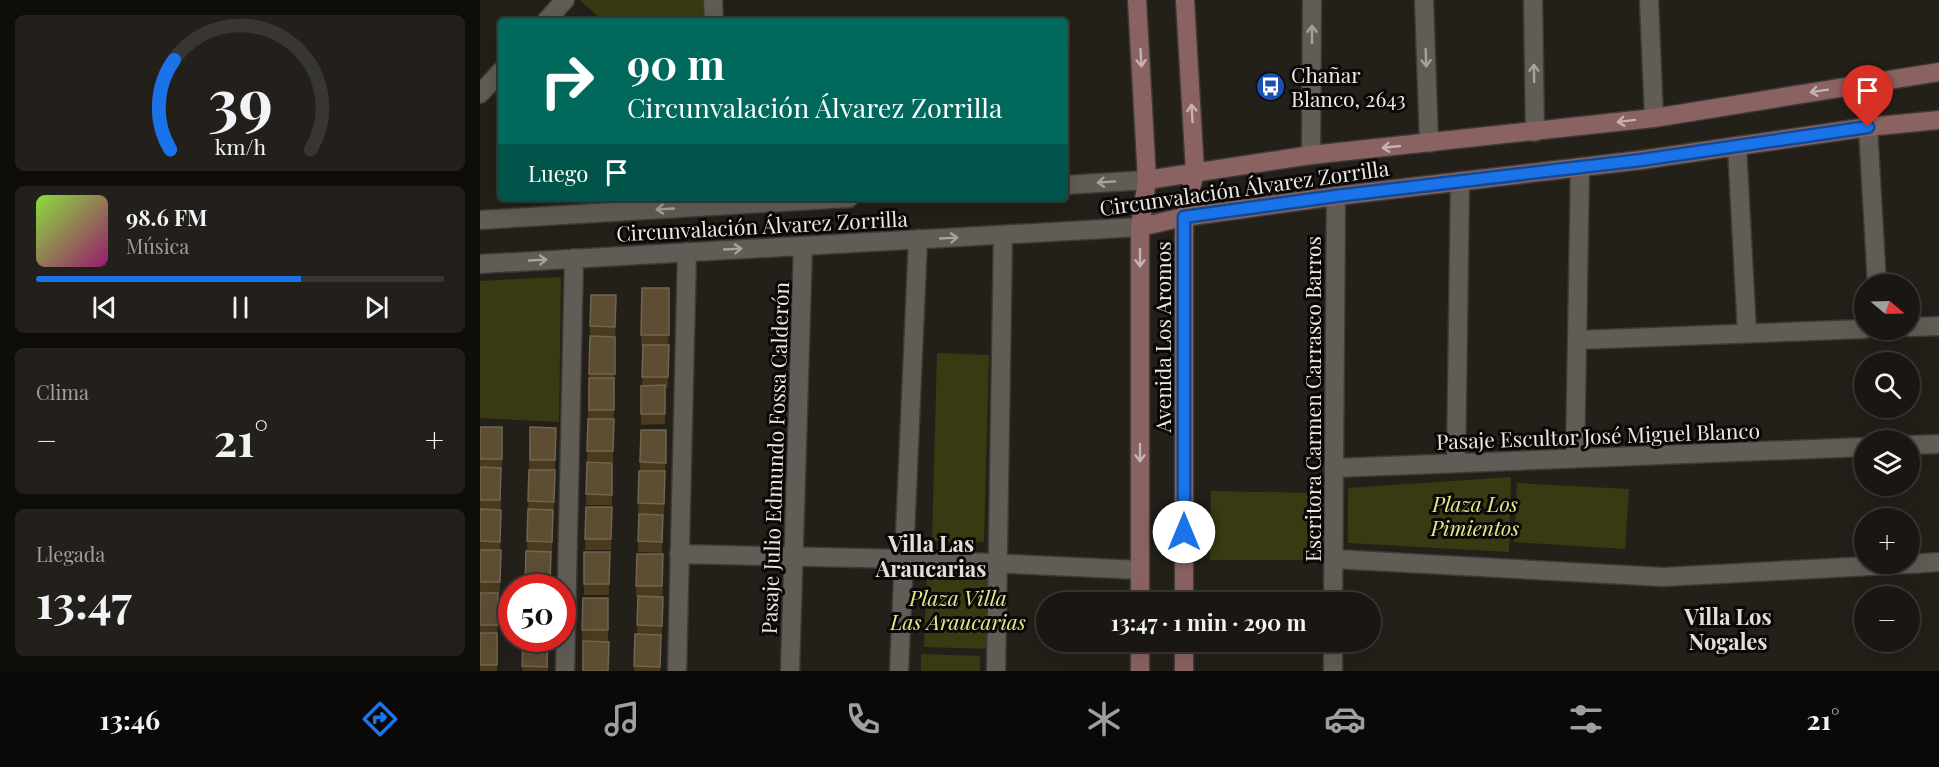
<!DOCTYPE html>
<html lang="es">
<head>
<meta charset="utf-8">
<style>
	body { margin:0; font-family:"Playfair Display",serif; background:#23201c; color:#f1f3f6; height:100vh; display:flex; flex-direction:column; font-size:22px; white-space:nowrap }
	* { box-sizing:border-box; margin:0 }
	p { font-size:20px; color:#9f9fa0 }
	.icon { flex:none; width:33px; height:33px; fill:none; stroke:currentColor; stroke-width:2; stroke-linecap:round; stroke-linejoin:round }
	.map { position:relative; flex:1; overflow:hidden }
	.details { display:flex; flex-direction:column; gap:15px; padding:15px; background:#0e0d0a; width:480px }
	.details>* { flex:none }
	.top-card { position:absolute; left:18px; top:18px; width:570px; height:183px; border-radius:6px; box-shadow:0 6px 24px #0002,0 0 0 2px #383633; background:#00695c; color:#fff; overflow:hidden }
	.needle { width:39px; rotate:109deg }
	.controls { position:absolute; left:1374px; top:274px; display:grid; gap:12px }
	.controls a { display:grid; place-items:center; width:66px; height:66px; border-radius:50%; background:#1a1713; box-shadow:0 6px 24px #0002,0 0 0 2px #383633; font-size:30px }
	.speed { position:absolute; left:18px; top:574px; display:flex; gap:12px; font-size:30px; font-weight:700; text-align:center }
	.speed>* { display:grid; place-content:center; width:78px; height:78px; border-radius:50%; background:#1a1713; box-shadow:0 6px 24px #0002,0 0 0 2px #383633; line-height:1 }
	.speed .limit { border:9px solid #d22; background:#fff; color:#111 }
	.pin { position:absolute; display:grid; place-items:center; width:51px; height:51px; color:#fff; margin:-62px -26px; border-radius:50% 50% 50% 0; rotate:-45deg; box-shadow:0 0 6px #0007 }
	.pin .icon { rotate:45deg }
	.me { position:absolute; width:66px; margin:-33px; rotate:0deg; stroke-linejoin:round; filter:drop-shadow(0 0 4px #0008) }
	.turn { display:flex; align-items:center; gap:21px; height:126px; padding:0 30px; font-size:27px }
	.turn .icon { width:78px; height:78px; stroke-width:2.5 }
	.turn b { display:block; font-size:42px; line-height:51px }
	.then { display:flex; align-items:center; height:57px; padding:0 30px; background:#0003; gap:12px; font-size:22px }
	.big { font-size:45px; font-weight:700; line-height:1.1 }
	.details .widget { flex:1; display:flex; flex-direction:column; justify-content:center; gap:9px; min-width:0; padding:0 21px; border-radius:9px; background:#23201c }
	.details .dial { align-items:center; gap:0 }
	.dial svg { height:156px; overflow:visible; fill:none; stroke:#383633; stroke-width:7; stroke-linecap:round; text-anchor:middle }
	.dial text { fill:#f1f3f6; stroke:none }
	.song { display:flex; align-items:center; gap:18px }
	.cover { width:72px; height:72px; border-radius:9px; background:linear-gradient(135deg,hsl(90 70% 55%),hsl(320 70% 35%)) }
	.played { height:6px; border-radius:3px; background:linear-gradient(90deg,#1a73e8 65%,#383633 65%) }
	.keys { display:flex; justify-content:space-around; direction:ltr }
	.heat { display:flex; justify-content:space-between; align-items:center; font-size:33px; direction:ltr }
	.trip { position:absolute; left:556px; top:592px; width:345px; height:60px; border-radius:30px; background:#1a1713; box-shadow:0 6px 24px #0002,0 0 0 2px #383633; font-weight:700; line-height:60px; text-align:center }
	.dock { display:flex; height:96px; justify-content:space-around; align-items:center; background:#0a0908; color:#9f9fa0 }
	.dock .icon { width:42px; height:42px }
	.dock .selected { color:#1a73e8 }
	.dock b { font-size:27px; color:#f1f3f6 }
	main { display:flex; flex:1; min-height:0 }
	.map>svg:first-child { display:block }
</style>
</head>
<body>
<main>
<section class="details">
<div class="widget dial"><svg viewBox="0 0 100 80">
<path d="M14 69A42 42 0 1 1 86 69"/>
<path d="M14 69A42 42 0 0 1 16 23" stroke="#1a73e8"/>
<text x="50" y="56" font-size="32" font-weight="700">39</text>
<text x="50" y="72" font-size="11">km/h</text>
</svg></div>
<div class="widget">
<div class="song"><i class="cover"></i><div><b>98.6 FM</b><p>Música</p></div></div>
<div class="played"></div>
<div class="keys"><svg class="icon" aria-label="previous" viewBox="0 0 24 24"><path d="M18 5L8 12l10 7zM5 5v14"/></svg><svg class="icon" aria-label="pause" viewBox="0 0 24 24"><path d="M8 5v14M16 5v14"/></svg><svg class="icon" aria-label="next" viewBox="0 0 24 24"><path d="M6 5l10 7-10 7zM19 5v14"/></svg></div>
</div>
<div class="widget"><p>Clima</p>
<div class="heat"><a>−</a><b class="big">21°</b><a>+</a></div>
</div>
<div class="widget"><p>Llegada</p><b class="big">13:47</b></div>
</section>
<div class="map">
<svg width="1459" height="671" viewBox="0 0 1459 671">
	<rect width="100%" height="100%" fill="#231f19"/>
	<path fill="#393a11" d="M100,0H227L228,21H123Z
		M81,277L79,422L0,418V281Z
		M457,353L509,355L504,542L452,541Z
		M1031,477L1029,552L868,543V488Z
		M1037,483L1149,489L1145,549L1034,542Z
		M731,491L838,493L836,560H730Z
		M447,568L513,571L510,649L444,647Z
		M441,654L500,656V671H441Z"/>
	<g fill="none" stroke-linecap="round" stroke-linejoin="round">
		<defs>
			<path id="street" d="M233,0L234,21
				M944,0L949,143
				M1053,0L1055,132
				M1169,0L1174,118
				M66,21L85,0
				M0,94L21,71
				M1388,127L1397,285
				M1257,146L1267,333
				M831,155L832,0
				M585,185L667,180
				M0,220L369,198
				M0,264L660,227
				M1430,327L1459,326
				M1097,340L1384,329
				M1430,445L1459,444
				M1095,458L1100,167
				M976,463L980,181
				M854,468L1384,447
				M199,554L424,559L660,570
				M854,559L1183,577L1427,564
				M1430,564L1459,562
				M853,603L856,196
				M85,671L94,258
				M197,671L207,252
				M310,671L323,246
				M419,671L438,239
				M516,671L523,235
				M853,671V642"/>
			<path id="secondary" d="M657,0L667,180L660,227V603
				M667,180L831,155L1174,118L1459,72
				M660,227L704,217L856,196L1161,160L1388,127L1459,120
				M704,603V217L715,172L705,0
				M660,642V671
				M704,642V671"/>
		</defs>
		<use href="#street" stroke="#3d3a36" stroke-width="21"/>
		<use href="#secondary" stroke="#3d3a36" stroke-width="21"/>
		<use href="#street" stroke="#615c55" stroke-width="18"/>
		<use href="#secondary" stroke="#8b6262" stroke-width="18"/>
	</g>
	<path fill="#4a3a1e" d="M162,288H189L188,388H185V424L161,425V386H162L163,346H161Z
		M111,295H136L133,462L107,461Z
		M0,427H22V470H21L20,593H18L17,671H0Z
		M50,427L76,439L72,553H71V588H45L46,551H47Z
		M161,430H186L184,514H172L183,526L182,553L158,552L159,514H158L159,471H160Z
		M107,462L132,463V505H106Z
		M106,507H132L131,550H105Z
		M104,552H130L129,595H104Z
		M157,554H183L182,637H181L180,671H154L155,634L157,635L158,597H156Z
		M103,598H128V641H102Z
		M43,639H68V671H42Z"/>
	<path fill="#5c4d33" stroke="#72654f" stroke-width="1.5" d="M162,288H189V335H161Z
		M111,295H136L135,327L110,326Z
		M110,336L135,337V374H109Z
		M163,345H189L188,377H162Z
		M109,378H134V410H109Z
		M185,385V414H161V386Z
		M108,419H134L133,451H107Z
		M0,427H22V459H0Z
		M50,427L76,428L75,460H50Z
		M161,430H186V463L160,462Z
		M107,462L132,463V495L106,494Z
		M0,467L21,468L20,500H0Z
		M49,470H75L74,502L48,501Z
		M159,471H185L184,504L158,503Z
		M106,507H132L131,539H105Z
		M0,509L21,510L20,542L0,541Z
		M48,509L73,510L72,542L47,541Z
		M159,514L183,515L182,542L158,541Z
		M0,550H21L20,582H0Z
		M46,551L71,552L70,584H45Z
		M104,552H130L129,584H104Z
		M157,554H183L182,586H156Z
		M0,593H18V625H0Z
		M158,596L183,597L182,626L157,625Z
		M103,598H128V630H102Z
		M0,633H17V665H0Z
		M155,634L181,635L180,667L154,666Z
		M43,639H68L67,667L42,666Z
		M103,641L129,642L128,671H103Z"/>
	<defs><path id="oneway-shaft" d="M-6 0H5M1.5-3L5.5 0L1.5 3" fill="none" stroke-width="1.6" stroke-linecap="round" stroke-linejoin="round" transform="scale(1.5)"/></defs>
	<g stroke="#a6a29d">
		<use href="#oneway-shaft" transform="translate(832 34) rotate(-90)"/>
		<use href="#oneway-shaft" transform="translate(946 58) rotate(88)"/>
		<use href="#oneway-shaft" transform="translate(1054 73) rotate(-91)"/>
		<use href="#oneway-shaft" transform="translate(626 182) rotate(176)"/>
		<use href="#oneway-shaft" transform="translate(185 209) rotate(177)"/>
		<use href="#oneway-shaft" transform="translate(469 238) rotate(-3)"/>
		<use href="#oneway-shaft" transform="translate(253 249) rotate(-3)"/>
		<use href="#oneway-shaft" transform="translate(58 260) rotate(-3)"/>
	</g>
	<g stroke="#c5b3b1">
		<use href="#oneway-shaft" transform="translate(661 58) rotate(87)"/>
		<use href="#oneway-shaft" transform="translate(1339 91) rotate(171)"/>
		<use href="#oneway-shaft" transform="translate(712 113) rotate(-93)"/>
		<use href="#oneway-shaft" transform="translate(1146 121) rotate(173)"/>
		<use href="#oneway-shaft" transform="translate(911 147) rotate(174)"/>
		<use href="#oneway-shaft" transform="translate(660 258) rotate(90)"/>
		<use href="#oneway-shaft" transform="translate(660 453) rotate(90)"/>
	</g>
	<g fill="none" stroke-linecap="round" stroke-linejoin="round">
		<defs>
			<path id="route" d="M704,532V217L856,196L1161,160L1388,127"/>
		</defs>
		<use href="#route" stroke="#114b97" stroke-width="15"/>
		<use href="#route" stroke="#1a73e8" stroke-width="10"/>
	</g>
	<defs>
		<symbol id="bus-disc" viewBox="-11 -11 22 22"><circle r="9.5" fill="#1a4fb4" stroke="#0b0907"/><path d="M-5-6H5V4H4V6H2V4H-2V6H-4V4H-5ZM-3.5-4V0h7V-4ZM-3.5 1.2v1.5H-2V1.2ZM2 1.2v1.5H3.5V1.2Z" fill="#fff"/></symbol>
	</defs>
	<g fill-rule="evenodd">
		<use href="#bus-disc" x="774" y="70" width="33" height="33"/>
	</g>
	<g text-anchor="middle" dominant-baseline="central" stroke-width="6" stroke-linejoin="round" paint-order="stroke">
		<g font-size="21" fill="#ece9e5" stroke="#0b0907" text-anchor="start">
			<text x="811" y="74">Chañar<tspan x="811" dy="24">Blanco, 2643</tspan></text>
		</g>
		<g font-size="21" fill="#ece9e5" stroke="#0b0907">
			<text transform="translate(764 187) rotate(-8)">Circunvalación Álvarez Zorrilla</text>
			<text transform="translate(282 225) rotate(-3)">Circunvalación Álvarez Zorrilla</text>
			<text transform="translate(682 337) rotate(-90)">Avenida Los Aromos</text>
			<text transform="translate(832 399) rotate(-90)">Escritora Carmen Carrasco Barros</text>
			<text transform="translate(1118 435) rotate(-2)">Pasaje Escultor José Miguel Blanco</text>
			<text transform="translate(294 458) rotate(-88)">Pasaje Julio Edmundo Fossa Calderón</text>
		</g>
		<g font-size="21" font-style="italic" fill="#e4e98d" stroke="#0b0907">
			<text x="995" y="503">Plaza Los<tspan x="995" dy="24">Pimientos</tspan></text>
			<text x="478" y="597">Plaza Villa<tspan x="478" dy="24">Las Araucarias</tspan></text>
		</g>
		<g font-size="22" font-weight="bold" fill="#e4dfd6" stroke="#0b0907">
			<text x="451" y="543">Villa Las<tspan x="451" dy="25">Araucarias</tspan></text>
			<text x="1248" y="616">Villa Los<tspan x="1248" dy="25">Nogales</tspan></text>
		</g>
	</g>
</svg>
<div class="controls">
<a><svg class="needle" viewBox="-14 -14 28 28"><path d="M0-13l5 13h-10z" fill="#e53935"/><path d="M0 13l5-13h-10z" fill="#9f9fa0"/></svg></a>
<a><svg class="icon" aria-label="search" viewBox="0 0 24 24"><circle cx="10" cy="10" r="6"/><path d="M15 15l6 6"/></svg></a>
<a><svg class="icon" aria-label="layers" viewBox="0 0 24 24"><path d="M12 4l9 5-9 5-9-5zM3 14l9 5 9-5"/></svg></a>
<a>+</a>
<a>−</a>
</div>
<div class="speed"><div class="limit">50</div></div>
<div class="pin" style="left:1388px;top:127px;background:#d93025"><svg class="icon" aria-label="arrive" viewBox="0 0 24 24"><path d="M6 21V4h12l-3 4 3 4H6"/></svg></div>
<svg class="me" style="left:704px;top:532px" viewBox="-20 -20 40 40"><circle r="19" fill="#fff"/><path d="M0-13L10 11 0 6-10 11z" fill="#1a73e8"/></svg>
<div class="trip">13:47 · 1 min · 290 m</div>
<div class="top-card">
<div class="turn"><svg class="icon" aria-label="right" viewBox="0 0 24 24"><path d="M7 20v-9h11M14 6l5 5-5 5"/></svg><div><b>90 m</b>Circunvalación Álvarez Zorrilla</div></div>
<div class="then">Luego<svg class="icon" aria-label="arrive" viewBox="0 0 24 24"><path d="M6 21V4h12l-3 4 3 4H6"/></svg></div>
</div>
</div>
</main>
<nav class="dock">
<b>13:46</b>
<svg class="icon selected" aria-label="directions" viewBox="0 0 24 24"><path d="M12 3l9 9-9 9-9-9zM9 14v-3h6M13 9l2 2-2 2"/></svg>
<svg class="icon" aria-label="music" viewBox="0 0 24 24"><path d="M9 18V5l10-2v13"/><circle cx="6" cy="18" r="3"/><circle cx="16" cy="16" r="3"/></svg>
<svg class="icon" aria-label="phone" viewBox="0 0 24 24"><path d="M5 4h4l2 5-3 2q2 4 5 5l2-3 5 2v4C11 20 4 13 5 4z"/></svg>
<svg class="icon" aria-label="climate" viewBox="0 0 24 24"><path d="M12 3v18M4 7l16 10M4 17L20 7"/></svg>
<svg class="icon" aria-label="car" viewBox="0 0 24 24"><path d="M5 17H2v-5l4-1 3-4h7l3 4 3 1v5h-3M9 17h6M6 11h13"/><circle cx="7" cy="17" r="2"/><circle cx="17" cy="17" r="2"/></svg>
<svg class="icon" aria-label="filters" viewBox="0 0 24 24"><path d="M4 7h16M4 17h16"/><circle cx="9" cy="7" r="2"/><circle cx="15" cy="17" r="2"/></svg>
<b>21°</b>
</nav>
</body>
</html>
